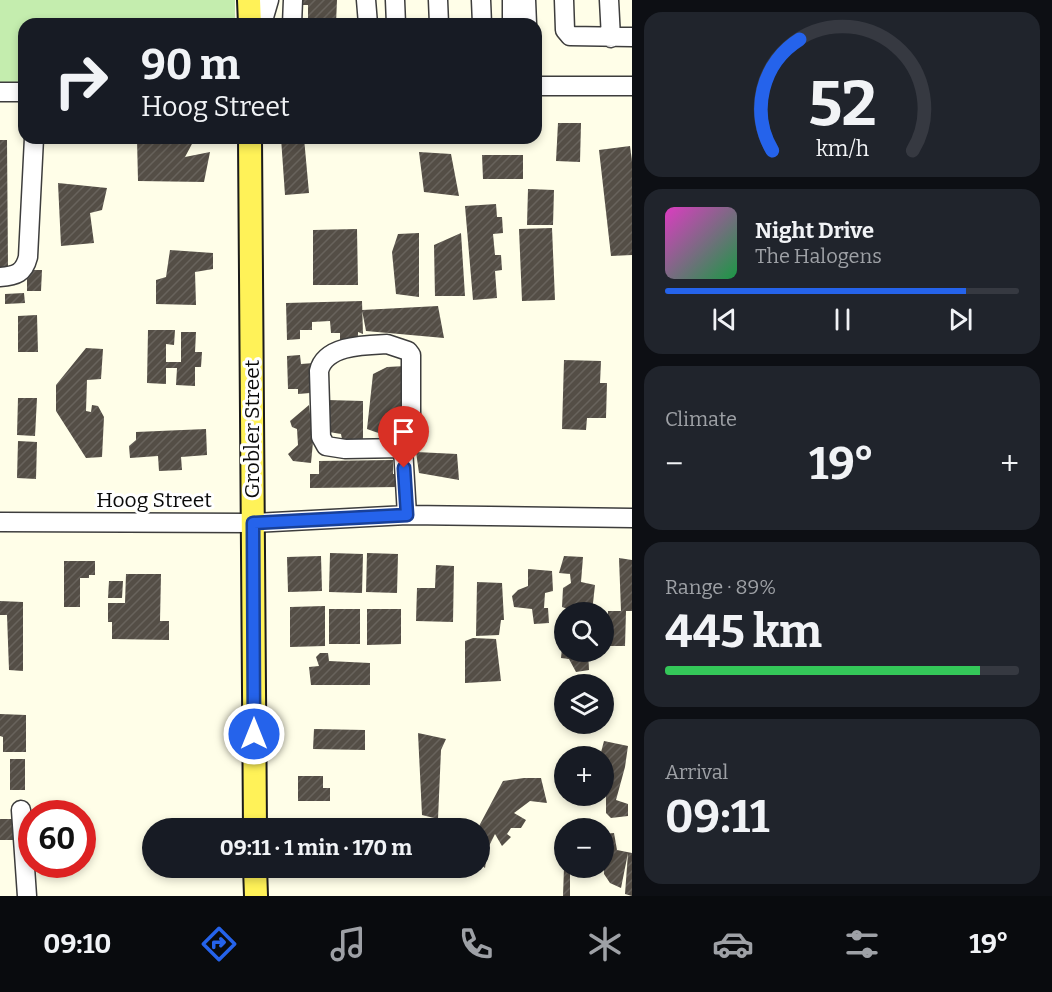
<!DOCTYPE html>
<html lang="en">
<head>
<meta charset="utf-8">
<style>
	body { margin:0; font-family:Bitter,serif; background:#20242c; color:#f1f3f6; height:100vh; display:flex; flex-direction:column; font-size:22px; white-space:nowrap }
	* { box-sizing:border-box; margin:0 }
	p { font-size:20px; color:#9ea1a6 }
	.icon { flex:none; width:33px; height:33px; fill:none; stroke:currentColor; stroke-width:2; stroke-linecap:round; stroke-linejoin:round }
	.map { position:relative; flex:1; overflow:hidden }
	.drawer { display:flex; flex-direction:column; gap:12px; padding:12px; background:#0d0f14; width:420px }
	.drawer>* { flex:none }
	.guide { position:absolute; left:18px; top:18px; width:524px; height:126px; border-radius:18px; box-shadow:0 3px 9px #0003; background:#171b24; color:#f1f3f6; overflow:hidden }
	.tools { position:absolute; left:554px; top:602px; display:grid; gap:12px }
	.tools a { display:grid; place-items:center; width:60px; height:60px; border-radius:50%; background:#171b24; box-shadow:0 3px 9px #0003; font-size:30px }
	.speed { position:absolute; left:18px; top:800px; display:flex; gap:12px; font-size:30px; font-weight:700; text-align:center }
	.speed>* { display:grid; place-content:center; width:78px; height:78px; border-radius:50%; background:#171b24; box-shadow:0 3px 9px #0003; line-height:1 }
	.speed .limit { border:9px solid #d22; background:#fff; color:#111 }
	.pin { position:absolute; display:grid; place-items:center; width:51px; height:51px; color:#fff; margin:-62px -26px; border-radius:50% 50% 50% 0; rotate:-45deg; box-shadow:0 0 6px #0007 }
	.pin .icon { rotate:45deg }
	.me { position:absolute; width:66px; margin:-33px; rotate:0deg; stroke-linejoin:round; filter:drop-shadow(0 0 4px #0008) }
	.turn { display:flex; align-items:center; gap:21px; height:126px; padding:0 24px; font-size:27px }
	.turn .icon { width:78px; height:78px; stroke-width:2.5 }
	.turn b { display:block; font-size:42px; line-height:51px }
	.big { font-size:45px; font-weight:700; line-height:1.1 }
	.drawer .tile { flex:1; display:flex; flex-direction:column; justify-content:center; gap:9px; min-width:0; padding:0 21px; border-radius:18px; background:#20242c }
	.drawer .dial { align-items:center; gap:0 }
	.dial svg { height:156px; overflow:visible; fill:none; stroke:#363941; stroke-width:7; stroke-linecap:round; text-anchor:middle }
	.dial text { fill:#f1f3f6; stroke:none }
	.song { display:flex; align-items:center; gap:18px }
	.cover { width:72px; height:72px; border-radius:9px; background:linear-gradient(135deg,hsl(310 70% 55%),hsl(140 70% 35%)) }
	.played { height:6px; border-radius:3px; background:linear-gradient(90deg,#2563eb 85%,#363941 85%) }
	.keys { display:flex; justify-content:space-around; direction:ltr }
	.heat { display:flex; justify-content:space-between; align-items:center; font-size:33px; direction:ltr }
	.charge { height:9px; border-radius:4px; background:linear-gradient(90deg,#34c759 89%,#363941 0) }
	.trip { position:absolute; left:142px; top:818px; width:348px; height:60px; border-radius:30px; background:#171b24; box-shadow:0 3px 9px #0003; font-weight:700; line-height:60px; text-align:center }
	.tab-bar { display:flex; height:96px; justify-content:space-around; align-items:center; background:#090b0e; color:#9ea1a6 }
	.tab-bar .icon { width:42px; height:42px }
	.tab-bar .on { color:#2563eb }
	.tab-bar b { font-size:27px; color:#f1f3f6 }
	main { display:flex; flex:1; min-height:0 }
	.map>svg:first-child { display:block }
</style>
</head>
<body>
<main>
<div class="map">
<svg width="632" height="896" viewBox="0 0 632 896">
	<defs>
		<pattern id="building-hatch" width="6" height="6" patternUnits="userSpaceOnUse" patternTransform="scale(1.5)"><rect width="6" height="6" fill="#544e46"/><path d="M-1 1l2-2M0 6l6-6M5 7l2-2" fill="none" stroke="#68635c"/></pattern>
	</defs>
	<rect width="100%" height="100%" fill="#fffee8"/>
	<path fill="#c4edae" d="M0,0H235V24H24V86L0,87Z"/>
	<path fill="url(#building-hatch)" d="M300,0H337L336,24H308V5H300Z
		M558,123H581L580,162L556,161Z
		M281,138H304L309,193L285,195Z
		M137,139L193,142L185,157L210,152L204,182L138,181Z
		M0,140H7L8,267H0Z
		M630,146L632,161V255L611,256L599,150Z
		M419,152L451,154L459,196L424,192Z
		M482,155H523V179H483Z
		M58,183L107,188L102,210L90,213L94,243L61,246Z
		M528,189L554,190L553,225H527Z
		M496,204L497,217H502L503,233L493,234L495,255H501L502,270L495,271L497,298L473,300L465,206Z
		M552,228L555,300L522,301L519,229Z
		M357,229L358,285H313V230Z
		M419,233V297L396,294L392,252L398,234Z
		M461,233L465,296H435L434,245Z
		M170,250L213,253V269L195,272L196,305L156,304V280L166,277Z
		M27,270H42L41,291H27Z
		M24,293L25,303L5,304V294Z
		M362,301L363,334L358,332V340L340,341V333H331L330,321L312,322V330H300V339L287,340L286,303Z
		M438,306L444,338L366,331L362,310Z
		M37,315L38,352H18V316Z
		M148,330H175L174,345L166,344V362H181V332H196L195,352H202L201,367H195V386L176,385L177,368H166V384L147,383Z
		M86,348L103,349L101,379L87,380L86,411L91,412L92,405L98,406L104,417L102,457L86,458L56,411V385Z
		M300,355L301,364L314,363L315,377H309L310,393L298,394V389H288L287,356Z
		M564,360L601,361L600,383H607L606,418H587L586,430L562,429Z
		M406,366L405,436L384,435L367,429L373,374L387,367Z
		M18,398H37L35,436L17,435Z
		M327,400L363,401V442L343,444L341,434L329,432Z
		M309,405L313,442L311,463L293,461L288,454L298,445L297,429L292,427L290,421Z
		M206,429L207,455L181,457L182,470L159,471L158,456L130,458L129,446L136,440V432Z
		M18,441L37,442L36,479L17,478Z
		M416,452L457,454L459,480L419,473Z
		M393,460V474H400V487L310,488V474H319V461Z
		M330,553L363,554L362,593L329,592Z
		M367,553L398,554L397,593L366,592Z
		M321,556L322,591L288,592L287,557Z
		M564,556L583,557L581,582L595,585L592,612H569L568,609L562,607L563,588L571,583L570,574L559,573Z
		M619,558L632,560V611H626L625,646H607L608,611H621Z
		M64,561H95V575H89V578H80V607H64Z
		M436,565L454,566L453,622L416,621L417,588H435Z
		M528,569L552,571L553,591L545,593L544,608H548L549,623L534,624L532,609L514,607L512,596L518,590L528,586Z
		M126,574H161L160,621H169V640L112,639V622H108V603H125Z
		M109,581H123L122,598H108Z
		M477,582L502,583L504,620H501L499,635L476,636Z
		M0,601L23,602V671L9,670L7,615H0Z
		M325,606V646L290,647V607Z
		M329,609H360V644H329Z
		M367,609H401V644L367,645Z
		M564,619V637H559L558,620Z
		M473,638L496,639L501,681L465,683V641Z
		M564,645V651H588L589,670L576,672L569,659L561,658L562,647Z
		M320,653H328L329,661L370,663V685H311L309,667L319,666L316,657Z
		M0,714L26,715V752H3V737L0,736Z
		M569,723H594V727L572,726Z
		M314,729L365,730V750L313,749Z
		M418,733L446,739L441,750L438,819L422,815Z
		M604,741L628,746L625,767L616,800L628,804V816L611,818L606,813V789L603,788V756H600Z
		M10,759H25V790H10Z
		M298,776H323V788H330V801H298Z
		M524,778H541L547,803L530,801L514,813L526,820L521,828H511L507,834L511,837L502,846L495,834L488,848L485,868L480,864V828H478L503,781Z
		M0,819H13L14,840H0Z
		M614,833L617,850L632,853V896L625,894L628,853L621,888L610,883L604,874L603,834Z
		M335,867H362V876L336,877Z
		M564,867H570V896H563Z"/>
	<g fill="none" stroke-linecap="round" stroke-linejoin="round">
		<defs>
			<path id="minor" d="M366,0L368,24
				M395,0L396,24
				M438,0L439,24
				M481,0L482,24
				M512,0V24
				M526,0L527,24
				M564,0L565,30L570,36L632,37
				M609,0L611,38
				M262,24L269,0
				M292,24L293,0
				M536,86H632
				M0,92H24
				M0,277C16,276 24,273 28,257L34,138
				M387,344L408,351L411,355V434L407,445L403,448L345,449L326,446L321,437L319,371C325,345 365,345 387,344Z
				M403,448L407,515
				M0,522L253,523L407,515L632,518
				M21,810L27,896"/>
			<path id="major" d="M249,0L250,24
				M250,138L255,828
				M255,867L256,896"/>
		</defs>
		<use href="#minor" stroke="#3d3d3d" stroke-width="21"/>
		<use href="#major" stroke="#1b1b1b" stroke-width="26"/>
		<use href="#minor" stroke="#fff" stroke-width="18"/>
		<use href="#major" stroke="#fff258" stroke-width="22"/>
	</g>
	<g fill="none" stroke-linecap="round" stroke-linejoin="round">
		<defs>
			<path id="route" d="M254,734L253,523L407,515L404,468"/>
		</defs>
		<use href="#route" stroke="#184099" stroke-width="15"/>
		<use href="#route" stroke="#2563eb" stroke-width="10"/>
	</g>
	<g text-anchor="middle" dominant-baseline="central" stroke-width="6" stroke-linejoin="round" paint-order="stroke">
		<g font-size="21" fill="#0a0a0a" stroke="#fff">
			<text transform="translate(252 429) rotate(-90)">Grobler Street</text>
			<text x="154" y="500">Hoog Street</text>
		</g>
	</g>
</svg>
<div class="tools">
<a><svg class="icon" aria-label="search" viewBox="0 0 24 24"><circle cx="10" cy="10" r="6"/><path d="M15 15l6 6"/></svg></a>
<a><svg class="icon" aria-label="layers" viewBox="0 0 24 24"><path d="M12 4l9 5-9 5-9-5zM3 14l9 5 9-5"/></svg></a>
<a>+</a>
<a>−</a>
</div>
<div class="speed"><div class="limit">60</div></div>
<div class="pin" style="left:404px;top:468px;background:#d93025"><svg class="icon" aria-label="arrive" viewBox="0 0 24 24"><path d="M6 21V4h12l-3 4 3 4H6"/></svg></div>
<svg class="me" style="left:254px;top:734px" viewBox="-20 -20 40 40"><circle r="17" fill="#2563eb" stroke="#fff" stroke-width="3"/><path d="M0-11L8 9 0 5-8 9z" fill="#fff"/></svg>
<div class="trip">09:11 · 1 min · 170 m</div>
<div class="guide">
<div class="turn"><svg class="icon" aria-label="right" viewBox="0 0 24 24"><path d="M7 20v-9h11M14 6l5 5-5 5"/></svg><div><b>90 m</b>Hoog Street</div></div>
</div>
</div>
<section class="drawer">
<div class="tile dial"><svg viewBox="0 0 100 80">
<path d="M14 69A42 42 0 1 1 86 69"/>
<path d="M14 69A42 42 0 0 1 28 12" stroke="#2563eb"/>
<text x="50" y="56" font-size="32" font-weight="700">52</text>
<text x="50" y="72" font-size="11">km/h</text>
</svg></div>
<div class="tile">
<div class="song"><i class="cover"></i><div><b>Night Drive</b><p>The Halogens</p></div></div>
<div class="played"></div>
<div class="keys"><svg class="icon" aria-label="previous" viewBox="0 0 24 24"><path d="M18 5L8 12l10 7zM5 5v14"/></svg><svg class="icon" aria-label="pause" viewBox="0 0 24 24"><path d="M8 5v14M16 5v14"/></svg><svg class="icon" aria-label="next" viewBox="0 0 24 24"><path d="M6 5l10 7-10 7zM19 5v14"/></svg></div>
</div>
<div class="tile"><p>Climate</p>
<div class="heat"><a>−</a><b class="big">19°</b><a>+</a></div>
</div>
<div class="tile"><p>Range · 89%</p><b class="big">445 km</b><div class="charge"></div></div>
<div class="tile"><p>Arrival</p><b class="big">09:11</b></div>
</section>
</main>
<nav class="tab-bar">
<b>09:10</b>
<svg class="icon on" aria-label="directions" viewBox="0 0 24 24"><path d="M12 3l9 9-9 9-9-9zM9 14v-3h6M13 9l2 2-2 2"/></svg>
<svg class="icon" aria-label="music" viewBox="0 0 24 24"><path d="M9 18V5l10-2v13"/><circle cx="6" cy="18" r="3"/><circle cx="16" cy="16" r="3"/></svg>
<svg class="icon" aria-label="phone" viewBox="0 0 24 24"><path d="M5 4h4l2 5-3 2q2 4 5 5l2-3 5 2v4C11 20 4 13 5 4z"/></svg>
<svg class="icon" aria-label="climate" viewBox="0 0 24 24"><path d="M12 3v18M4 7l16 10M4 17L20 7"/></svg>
<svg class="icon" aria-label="car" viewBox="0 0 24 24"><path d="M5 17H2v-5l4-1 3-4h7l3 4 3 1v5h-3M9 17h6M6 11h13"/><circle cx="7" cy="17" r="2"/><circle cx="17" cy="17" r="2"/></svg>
<svg class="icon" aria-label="filters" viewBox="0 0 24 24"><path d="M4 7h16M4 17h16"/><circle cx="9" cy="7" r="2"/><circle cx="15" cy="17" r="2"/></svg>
<b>19°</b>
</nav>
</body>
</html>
